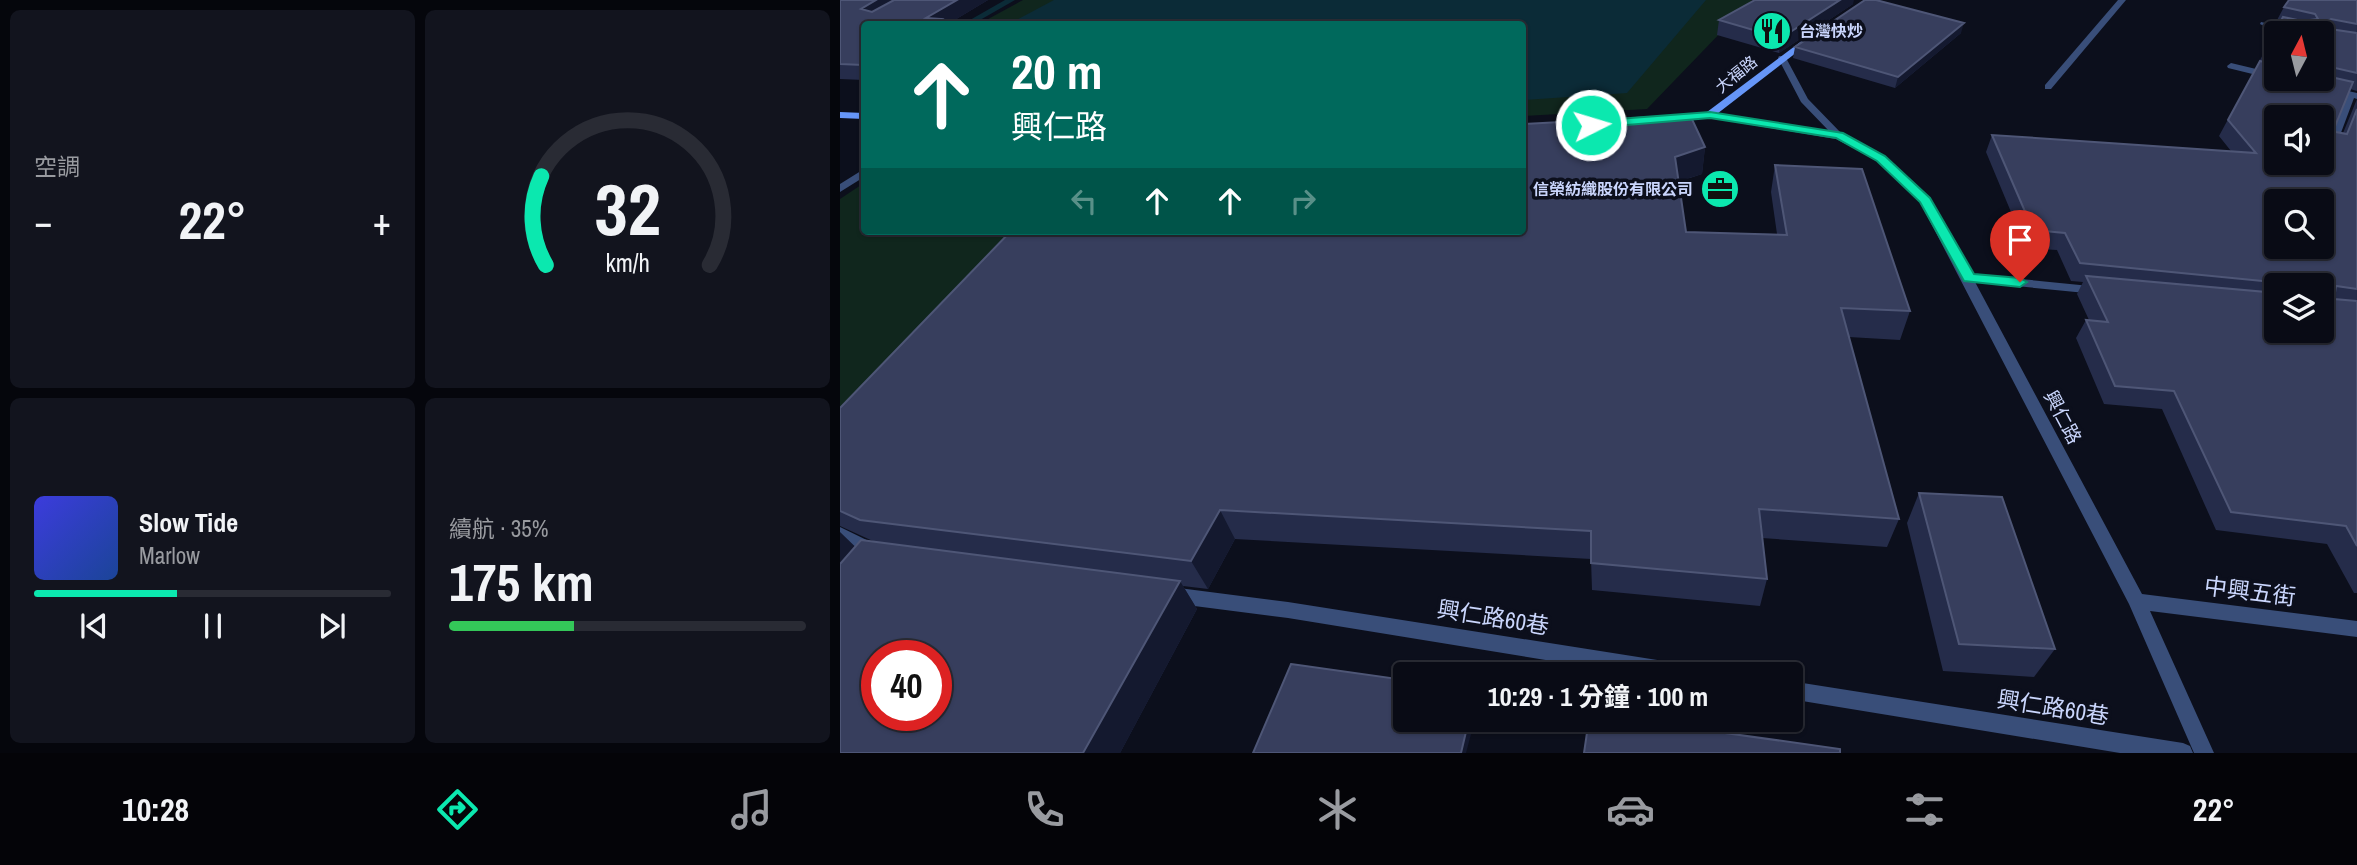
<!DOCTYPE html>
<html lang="zh-TW">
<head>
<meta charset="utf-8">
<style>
	body { margin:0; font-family:"Archivo Narrow","Noto Sans TC",sans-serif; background:#12141e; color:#f1f3f6; height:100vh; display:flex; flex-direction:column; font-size:26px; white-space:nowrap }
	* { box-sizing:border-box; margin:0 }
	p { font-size:23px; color:#999ba0 }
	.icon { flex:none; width:38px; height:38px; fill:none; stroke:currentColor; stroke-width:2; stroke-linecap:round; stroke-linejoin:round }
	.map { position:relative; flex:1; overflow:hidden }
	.drawer { display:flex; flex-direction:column; gap:10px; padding:10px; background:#05060c; width:840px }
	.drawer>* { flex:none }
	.banner { position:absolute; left:21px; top:21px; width:665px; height:214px; border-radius:7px; box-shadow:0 2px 5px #0004,0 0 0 2px #292b34; background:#00695c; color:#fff; overflow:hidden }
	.needle { width:46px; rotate:7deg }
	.tools { position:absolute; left:1424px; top:21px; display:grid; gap:14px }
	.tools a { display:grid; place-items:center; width:70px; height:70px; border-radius:7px; background:#090b15; box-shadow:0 2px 5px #0004,0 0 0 2px #292b34; font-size:35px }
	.speed { position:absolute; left:21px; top:640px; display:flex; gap:14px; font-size:35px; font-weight:700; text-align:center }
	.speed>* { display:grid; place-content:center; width:91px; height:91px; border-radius:50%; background:#090b15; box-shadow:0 2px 5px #0004,0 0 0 2px #292b34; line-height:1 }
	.speed .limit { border:10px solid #d22; background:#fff; color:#111 }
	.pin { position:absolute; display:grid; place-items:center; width:60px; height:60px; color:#fff; margin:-72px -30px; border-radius:50% 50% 50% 0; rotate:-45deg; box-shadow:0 0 7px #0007 }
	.pin .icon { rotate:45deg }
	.me { position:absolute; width:77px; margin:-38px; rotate:85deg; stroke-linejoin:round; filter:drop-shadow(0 0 5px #0008) }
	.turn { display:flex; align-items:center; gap:24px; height:147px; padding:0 35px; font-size:32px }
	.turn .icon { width:91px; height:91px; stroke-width:2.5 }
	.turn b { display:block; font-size:49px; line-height:60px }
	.lanes { display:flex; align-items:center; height:66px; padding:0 35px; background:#0003; justify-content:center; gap:35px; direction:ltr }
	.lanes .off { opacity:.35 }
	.big { font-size:52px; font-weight:700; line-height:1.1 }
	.drawer .widget { flex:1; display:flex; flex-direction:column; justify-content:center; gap:10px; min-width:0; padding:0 24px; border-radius:10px; background:#12141e }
	.drawer .dial { align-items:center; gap:0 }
	.dial svg { height:182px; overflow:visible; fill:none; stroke:#292b34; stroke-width:7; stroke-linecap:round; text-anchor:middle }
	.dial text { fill:#f1f3f6; stroke:none }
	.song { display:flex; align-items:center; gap:21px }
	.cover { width:84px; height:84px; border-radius:10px; background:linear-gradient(135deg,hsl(240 70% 55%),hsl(220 70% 35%)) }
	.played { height:7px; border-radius:4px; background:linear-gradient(90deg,#0be8af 40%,#292b34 40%) }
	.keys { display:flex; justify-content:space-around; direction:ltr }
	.heat { display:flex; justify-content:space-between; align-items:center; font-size:38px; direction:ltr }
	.charge { height:10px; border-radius:5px; background:linear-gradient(90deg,#34c759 35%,#292b34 0) }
	.drawer .tiles { flex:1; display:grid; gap:10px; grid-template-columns:repeat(2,1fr) }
	.trip { position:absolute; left:553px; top:662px; width:410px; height:70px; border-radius:7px; background:#090b15; box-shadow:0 2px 5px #0004,0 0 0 2px #292b34; font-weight:700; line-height:70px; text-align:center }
	.tab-bar { display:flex; height:112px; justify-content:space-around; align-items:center; background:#040408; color:#999ba0 }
	.tab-bar .icon { width:49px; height:49px }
	.tab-bar .selected { color:#0be8af }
	.tab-bar b { font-size:32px; color:#f1f3f6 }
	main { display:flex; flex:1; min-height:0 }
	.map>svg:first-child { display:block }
</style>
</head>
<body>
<main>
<section class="drawer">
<div class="tiles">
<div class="widget"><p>空調</p>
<div class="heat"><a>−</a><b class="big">22°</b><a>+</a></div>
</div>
<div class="widget dial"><svg viewBox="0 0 100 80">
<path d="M14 69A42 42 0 1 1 86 69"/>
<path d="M14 69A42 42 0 0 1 12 30" stroke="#0be8af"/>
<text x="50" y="56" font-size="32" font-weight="700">32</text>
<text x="50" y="72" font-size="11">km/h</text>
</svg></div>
<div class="widget">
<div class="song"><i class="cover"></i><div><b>Slow Tide</b><p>Marlow</p></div></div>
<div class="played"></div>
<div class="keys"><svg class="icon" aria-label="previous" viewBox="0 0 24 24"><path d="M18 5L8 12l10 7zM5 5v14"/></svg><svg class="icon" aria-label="pause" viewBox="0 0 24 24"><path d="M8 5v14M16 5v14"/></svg><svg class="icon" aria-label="next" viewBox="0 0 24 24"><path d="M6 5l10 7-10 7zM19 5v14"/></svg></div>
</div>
<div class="widget"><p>續航 · 35%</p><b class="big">175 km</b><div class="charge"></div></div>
</div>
</section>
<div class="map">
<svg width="1517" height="753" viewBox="0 0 1517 753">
	<rect width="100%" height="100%" fill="#0c0f1c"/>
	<path fill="#10261d" d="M183,0H912L807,109L683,116L682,24H139Z
		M24,183V231H190L0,456V199Z"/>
	<path fill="#0b2b37" d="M214,0H866L787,93L683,100L682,24H169Z"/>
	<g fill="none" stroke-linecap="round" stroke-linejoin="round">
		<path fill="#0b2b37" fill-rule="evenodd" d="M165,0H175L133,24H123Z"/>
		<path fill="#394e79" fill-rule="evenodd" d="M1278,0H1286L1211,89H1205V85Z
			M1421,22L1463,31L1467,33H1454L1424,26L1420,24Z
			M1391,63L1437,74V79H1440L1437,80L1388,68L1387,66Z
			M1490,87L1517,93V99L1514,98L1496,146L1491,149L1486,146L1506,96L1487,92V88Z
			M24,169V177L0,192V184Z
			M0,527L41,547L44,552L41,557C28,561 12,548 0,542Z
			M331,587L448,602L849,665L856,668L858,674H792L448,618L331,603L325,601L322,595L325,589Z
			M950,681L1343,743L1350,746L1353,753H1280L950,699Z"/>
		<path fill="#394e79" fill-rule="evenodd" d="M939,56H945L968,99L1002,134L1045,156L1089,198L1131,274L1260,287L1262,290L1260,293L1256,294L1135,282L1302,594L1517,621V637L1310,611L1374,753H1354L1289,604L1080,202L1037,160L996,139L870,118L865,115L870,112L989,131L961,102L938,58Z"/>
		<path fill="#6696f8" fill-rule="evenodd" d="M967,37L974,39L873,117L834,121L829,118L834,115L867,112Z
			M0,112L24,113V119L0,118Z"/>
	</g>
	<path fill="#252c4a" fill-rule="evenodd" d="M0,0H52V1L54,0H148L108,24H24V80L0,79Z
		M1517,0V91L1510,89L1494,129L1496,132L1503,133L1517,99V593H1514L1487,544L1376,530L1322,409L1264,404L1236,338L1246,320H1249L1237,294L1243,282L1231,281L1217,250L1186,248L1146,152L1152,135L1391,151L1379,136L1440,23L1436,22L1444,7ZM1437,33H1482V79H1437ZM1437,285H1482L1437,331Z
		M1013,4L939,53L877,35L879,20Z
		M1121,33L1055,88L953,58L955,47Z
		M865,147L862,174L838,182L846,232L937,234L931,192L935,165L1070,311L1060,340L1009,337L1059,519L1047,547L922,538L927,579L920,606L752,590L751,559L395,539L368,589L343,586L357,609L280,753H0L15,547L35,542L0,526V408Z
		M1079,493L1215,649L1194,677L1103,671L1067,523Z"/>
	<path fill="#14192f" d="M36,0H52L56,7L29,24L21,9Z
		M117,0H148L108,24H89L86,18Z
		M1000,0H1014L1013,4L939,53L941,38Z
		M1124,23L1121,33L1055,88L1058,77Z
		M865,147L862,174L833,183L835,157Z
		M380,510L395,539L368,589L351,561Z
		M0,532L29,560L0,593Z
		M340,581L357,609L280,753H243Z
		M629,719H635L626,753H621Z"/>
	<path fill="#373e5d" stroke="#4e5676" stroke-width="2" fill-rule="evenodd" d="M0,0H36L21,9L32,12L54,0H117L86,18L101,19L91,24H24V64L23,65L0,64Z
		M915,0H1000L941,38L879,20Z
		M1025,0H1036L1124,23L1058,77L955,47Z
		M1449,0H1517V24L1491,19L1488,21L1490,29L1517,33V73L1482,65V33H1437V54L1425,51L1443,17L1462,21L1478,19L1475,14L1444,7Z
		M1420,61L1437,65V79H1482V75L1513,82L1494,129L1496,132L1507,134L1517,109V289L1496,286L1494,299L1517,301V546L1506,526L1391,512L1334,391L1275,386L1246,320L1268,322L1246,276L1437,293V331H1482V285H1452V284L1240,263L1225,233L1193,230L1152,135L1416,153L1388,120ZM1437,117H1482V163H1437ZM1437,201H1482V247H1437Z
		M850,115L865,147L835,157L846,232L947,235L935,165L1022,169L1070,311L1001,308L1059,519L919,509L927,579L751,563V531L380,510L351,561L20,520L0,511V408L171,231H682V124Z
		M1079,493L1162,497L1215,649L1119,644Z
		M21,540L340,581L243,753H0V564ZM37,656H96V716H37Z
		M451,664L565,680V719H629L621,753H413Z
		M749,719H785L1000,749V753H744Z"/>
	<path fill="#0be8af" stroke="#079772" stroke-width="2" d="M870,112L1003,133L1045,156L1090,198L1134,274L1180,278L1187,282L1180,287L1124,281L1080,202L1037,161L996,138L870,118L751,128L746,125L751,121Z"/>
	<defs>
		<symbol id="restaurant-disc" viewBox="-11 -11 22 22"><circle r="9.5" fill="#0be8af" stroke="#0c0f1c"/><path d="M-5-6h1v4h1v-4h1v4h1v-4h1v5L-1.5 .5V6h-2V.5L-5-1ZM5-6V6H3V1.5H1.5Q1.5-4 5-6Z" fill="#111"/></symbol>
		<symbol id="office-disc" viewBox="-11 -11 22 22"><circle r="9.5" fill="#0be8af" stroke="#0c0f1c"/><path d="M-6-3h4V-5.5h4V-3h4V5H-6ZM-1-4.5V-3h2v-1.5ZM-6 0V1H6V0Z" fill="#111"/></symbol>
	</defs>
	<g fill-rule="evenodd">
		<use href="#restaurant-disc" x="910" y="9" width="44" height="44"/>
		<use href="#office-disc" x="858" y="167" width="44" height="44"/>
	</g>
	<g text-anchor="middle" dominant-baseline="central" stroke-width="7" stroke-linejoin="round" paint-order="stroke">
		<g font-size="16" font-weight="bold" fill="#cad6fd" stroke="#0c0f1c" text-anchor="start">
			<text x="959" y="31">台灣快炒</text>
			<text x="853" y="189" text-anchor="end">信榮紡織股份有限公司</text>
		</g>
		<g font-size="16" fill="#cad6fd" stroke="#0c0f1c">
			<text transform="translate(896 74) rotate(-39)">大福路</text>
		</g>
		<g font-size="19" fill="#cad6fd" stroke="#0c0f1c">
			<text transform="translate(1223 417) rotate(62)">興仁路</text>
		</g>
		<g font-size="23" fill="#cad6fd" stroke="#0c0f1c">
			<text transform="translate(1410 591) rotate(7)">中興五街</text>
			<text transform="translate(653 617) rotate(9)">興仁路60巷</text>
			<text transform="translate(1213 707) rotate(9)">興仁路60巷</text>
		</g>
	</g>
</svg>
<div class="tools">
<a><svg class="needle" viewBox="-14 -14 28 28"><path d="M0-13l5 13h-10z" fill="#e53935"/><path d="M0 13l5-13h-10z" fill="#999ba0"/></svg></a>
<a><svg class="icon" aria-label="sound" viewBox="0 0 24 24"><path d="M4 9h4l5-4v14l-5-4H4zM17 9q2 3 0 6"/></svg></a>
<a><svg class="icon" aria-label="search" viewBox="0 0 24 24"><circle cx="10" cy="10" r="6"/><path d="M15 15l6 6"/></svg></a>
<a><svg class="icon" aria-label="layers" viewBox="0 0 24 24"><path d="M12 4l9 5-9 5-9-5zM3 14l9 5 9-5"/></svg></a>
</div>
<div class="speed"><div class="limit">40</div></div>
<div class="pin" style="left:1180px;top:282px;background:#d93025"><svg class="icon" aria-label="arrive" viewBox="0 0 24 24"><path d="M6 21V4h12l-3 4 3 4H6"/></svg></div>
<svg class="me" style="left:751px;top:125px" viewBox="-20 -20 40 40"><circle r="17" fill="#0be8af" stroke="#fff" stroke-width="3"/><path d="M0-11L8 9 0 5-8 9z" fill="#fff"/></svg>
<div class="trip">10:29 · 1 分鐘 · 100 m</div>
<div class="banner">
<div class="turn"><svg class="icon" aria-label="ahead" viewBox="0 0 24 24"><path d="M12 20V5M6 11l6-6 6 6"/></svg><div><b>20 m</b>興仁路</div></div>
<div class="lanes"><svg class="icon off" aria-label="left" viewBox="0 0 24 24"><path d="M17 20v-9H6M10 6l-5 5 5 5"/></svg><svg class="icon" aria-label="ahead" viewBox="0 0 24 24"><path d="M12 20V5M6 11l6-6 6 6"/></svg><svg class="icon" aria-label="ahead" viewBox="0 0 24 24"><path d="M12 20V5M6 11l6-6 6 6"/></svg><svg class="icon off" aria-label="right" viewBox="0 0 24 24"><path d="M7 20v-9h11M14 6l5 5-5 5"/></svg></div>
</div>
</div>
</main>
<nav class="tab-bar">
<b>10:28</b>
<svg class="icon selected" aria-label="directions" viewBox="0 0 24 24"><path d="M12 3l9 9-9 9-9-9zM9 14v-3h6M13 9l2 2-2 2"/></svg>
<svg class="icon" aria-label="music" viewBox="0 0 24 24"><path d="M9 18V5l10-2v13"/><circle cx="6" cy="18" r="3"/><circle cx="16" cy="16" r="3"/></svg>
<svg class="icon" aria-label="phone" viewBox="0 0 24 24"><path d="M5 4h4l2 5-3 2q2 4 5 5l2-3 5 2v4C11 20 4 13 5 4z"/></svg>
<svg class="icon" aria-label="climate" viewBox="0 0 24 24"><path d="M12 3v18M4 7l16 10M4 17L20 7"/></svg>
<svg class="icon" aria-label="car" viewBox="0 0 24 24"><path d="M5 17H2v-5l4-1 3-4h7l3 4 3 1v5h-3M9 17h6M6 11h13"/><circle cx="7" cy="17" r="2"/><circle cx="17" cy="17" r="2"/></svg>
<svg class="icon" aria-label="filters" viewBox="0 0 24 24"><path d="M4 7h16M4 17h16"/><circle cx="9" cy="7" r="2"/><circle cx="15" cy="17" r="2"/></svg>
<b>22°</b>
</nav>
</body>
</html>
